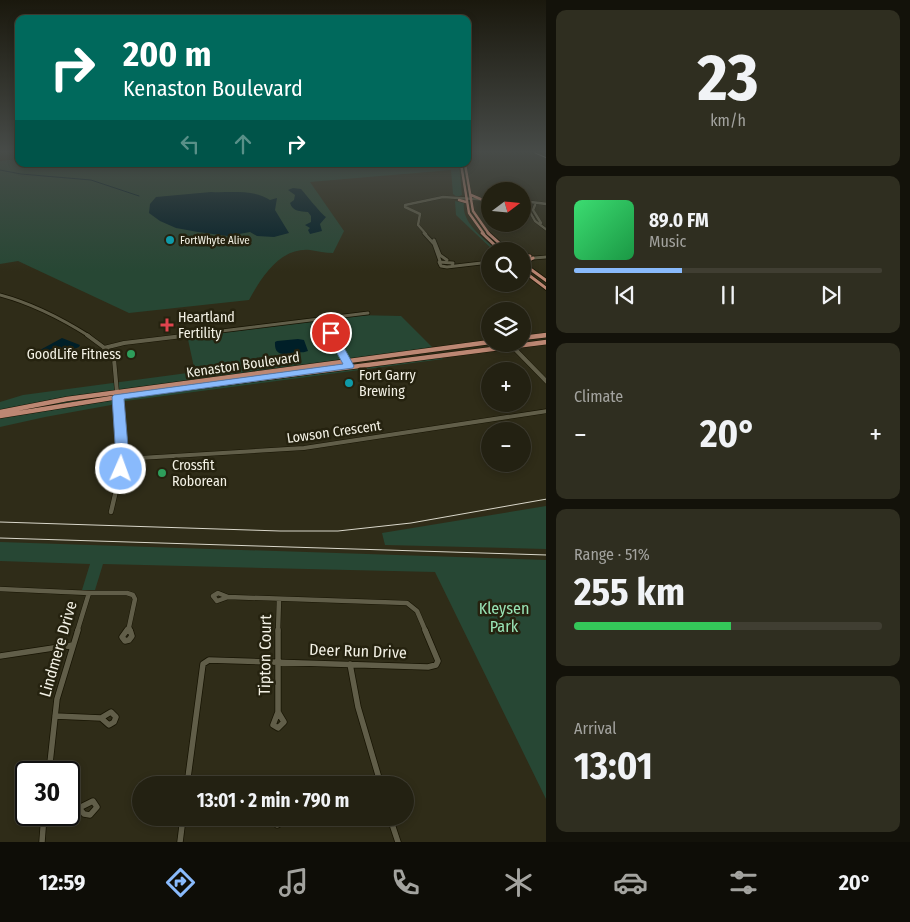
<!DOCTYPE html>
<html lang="en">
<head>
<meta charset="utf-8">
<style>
	body { margin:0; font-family:"Fira Sans Condensed",sans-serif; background:#2f2e20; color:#f1f3f6; height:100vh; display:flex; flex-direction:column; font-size:19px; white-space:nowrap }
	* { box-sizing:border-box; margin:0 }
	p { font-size:16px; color:#a3a39f }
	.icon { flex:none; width:28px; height:28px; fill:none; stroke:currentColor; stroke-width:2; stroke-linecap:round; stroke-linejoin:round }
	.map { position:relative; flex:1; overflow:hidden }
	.side { display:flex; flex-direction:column; gap:10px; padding:10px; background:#13120a; width:364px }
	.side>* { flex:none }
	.banner { position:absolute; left:15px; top:15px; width:456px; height:152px; border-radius:10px; box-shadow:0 2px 8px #0003,0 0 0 1px #403e32; background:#00695c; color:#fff; overflow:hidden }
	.needle { width:32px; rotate:74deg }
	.buttons { position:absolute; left:481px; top:182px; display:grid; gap:10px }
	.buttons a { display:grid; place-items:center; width:50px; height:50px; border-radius:50%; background:#232112; box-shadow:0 2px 8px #0003,0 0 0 1px #403e32; font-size:25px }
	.speed { position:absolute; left:15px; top:761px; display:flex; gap:10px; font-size:25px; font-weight:700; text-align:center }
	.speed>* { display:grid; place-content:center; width:65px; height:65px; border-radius:50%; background:#232112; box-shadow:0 2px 8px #0003,0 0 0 1px #403e32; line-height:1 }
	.speed .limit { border:2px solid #111; border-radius:8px; background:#fff; color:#111 }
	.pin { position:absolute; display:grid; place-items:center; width:42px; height:42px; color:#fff; margin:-21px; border:2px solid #fff; border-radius:50%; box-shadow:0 1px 5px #0007 }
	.me { position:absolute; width:55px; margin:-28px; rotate:2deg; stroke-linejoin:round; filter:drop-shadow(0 0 4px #0008) }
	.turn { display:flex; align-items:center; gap:18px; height:105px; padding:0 25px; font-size:22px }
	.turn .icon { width:65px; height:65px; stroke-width:2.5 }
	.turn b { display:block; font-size:35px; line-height:42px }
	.lanes { display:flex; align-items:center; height:48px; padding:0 25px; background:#0003; justify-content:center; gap:25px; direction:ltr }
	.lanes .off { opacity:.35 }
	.big { font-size:38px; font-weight:700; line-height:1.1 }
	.side .widget { flex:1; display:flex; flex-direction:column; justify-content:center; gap:8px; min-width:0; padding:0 18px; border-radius:10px; background:#2f2e20 }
	.side .dial { align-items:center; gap:0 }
	.dial b { font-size:65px; line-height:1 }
	.song { display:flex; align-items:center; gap:15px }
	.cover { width:60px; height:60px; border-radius:8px; background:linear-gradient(135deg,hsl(140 70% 55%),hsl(140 70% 35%)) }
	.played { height:5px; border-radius:2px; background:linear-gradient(90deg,#89bafc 35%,#403e32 35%) }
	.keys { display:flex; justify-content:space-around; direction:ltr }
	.heat { display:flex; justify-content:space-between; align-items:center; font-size:28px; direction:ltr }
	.charge { height:8px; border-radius:4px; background:linear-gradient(90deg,#34c759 51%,#403e32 0) }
	.trip { position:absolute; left:132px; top:776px; width:282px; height:50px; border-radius:25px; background:#232112; box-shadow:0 2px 8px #0003,0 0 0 1px #403e32; font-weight:700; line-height:50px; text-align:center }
	.dock { display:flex; height:80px; justify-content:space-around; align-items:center; background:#0e0d07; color:#a3a39f }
	.dock .icon { width:35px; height:35px }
	.dock .on { color:#89bafc }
	.dock b { font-size:22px; color:#f1f3f6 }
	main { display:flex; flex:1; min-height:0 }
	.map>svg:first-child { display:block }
</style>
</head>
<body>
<main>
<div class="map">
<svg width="547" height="842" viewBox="0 0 547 842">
	<rect width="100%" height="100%" fill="#2f2c18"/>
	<path fill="#274734" d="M19,159V164H459L462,195L457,197L453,194L451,170L310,182L344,231L333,253C325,253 318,251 310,250C280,247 261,278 249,300L129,313L18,261L0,264V161Z
		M455,201L464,203C461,223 484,238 497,251H494L456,215Z
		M354,315L401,316L433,348L118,393V397L440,356L443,359L118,402L111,405L45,417L0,427V402L23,395L195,372L187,335Z
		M546,506V549L385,545L382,533Z
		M0,542L546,560V799L435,572L103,564L95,590H82L90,564L0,561Z"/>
	<path fill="#001f28" d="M293,188L301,189C303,191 321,214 326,217L320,224L322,231L310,234L308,230L310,228L305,225L311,222V216L308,212C300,211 293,212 290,203L294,200L295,195L288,190Z
		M211,192C228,193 255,189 270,200L277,198L275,210L289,233L274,237L257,236L250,232L228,236L198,232L176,228L160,221L149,213L150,204L156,197Z
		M62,338L80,345L79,347L64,353L38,356L37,354L40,350Z
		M298,339L304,340L308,351C303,353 301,352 296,352C286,354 274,358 275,342L277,341Z"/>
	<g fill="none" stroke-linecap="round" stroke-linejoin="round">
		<path stroke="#001f28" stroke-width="1" d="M0,170L21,174L91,180L139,196"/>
		<defs>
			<path id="minor-far4" d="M522,201L547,204
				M526,205L535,221L547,230
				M535,205L533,210L541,223
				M426,234L418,225L420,214L405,207V205L443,197L490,200"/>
			<path id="minor-far3" d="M424,233L434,244L440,261
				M434,240L440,255L447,260
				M522,259L547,257
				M452,266L453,263L439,262L441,266L447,267L490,262
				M0,295C30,303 62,319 89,336
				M323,319L332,336
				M181,336L368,313"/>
			<path id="minor-far2" d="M87,335L106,349L114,359L123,459L121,466
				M332,335L349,366
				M510,344L547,382
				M104,348L124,343L191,335
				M123,459L304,448L547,411"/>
			<path id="minor-far1" d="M111,512L122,465
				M0,589L89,593L77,632
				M89,593H127L133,595L135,599L129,627
				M218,593L228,597L217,601L213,596Z
				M228,597L407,603L417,611L426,632
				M129,627L131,632
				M126,632L129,627
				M278,632L279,599"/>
			<path id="minor" d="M127,630L122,637L125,641L129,640L132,636L130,630
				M0,656L73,645
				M350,664L358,707L381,785
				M111,712L116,717L114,722L109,725L101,718Z
				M278,712L284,722L278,728L273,725Z
				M278,712V630
				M55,716L101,718
				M49,772L57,699L78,630
				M187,785L203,664L209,660L428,667L436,665L438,661L425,630
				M93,801L97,807L90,815L84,814L79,808Z
				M69,807L79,808
				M271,818L277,825L291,818
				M390,818L398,842
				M42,842L44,815
				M180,842L183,818"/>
			<path id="major-far2" d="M468,159L470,160
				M461,164L469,213L484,234
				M465,164L473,211L489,234
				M471,195L483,200
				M459,200L466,202"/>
			<path id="major-far1" d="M482,233L501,251
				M488,233L508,251
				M522,255L530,256
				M522,263L547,281
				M528,267L526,262L533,258
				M522,270L547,289
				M539,336L547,335"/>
			<path id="major" d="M522,338L547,335
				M0,412L67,399L490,342
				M0,416L118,397L547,342"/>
		</defs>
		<use href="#minor-far4" stroke="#171403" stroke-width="3"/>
		<use href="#minor-far3" stroke="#171403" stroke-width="4.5"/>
		<use href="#minor-far2" stroke="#171403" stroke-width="5"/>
		<use href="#minor-far1" stroke="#171403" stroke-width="5.5"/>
		<use href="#minor" stroke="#171403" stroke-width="7"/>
		<use href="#major-far2" stroke="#171403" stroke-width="3"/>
		<use href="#major-far1" stroke="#171403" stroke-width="4.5"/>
		<use href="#major" stroke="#171403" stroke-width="5.5"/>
		<use href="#minor-far4" stroke="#615e49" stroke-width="2.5"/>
		<use href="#minor-far3" stroke="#615e49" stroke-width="3"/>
		<use href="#minor-far2" stroke="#615e49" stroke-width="4"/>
		<use href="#minor-far1" stroke="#615e49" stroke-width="4.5"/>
		<use href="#minor" stroke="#615e49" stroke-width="5.5"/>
		<use href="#major-far2" stroke="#bc8773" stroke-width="2.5"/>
		<use href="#major-far1" stroke="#bc8773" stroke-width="3"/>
		<use href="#major" stroke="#bc8773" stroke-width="4.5"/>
		<path stroke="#d9d7ca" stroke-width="1" d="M535,153L547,158
			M0,522L280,531H338L411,523L547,499
			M0,538L547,555"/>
	</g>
	<linearGradient id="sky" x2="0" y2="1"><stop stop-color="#1a180d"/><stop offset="0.56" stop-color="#474b48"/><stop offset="1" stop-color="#474b48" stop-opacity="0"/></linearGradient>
	<rect width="547" height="271" fill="url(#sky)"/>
	<path fill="#89bafc" stroke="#5979a4" d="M331,330L336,333L354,366L353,368L124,399L129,459L125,472H116L114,469L116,459L112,397L114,395L343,364L326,333Z"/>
	<g fill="#0f9aa8" stroke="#25220f" stroke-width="2">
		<circle cx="170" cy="240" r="5"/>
		<circle cx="349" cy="383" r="5"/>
	</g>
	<path fill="#e0444e" stroke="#25220f" stroke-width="2" d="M164.5 317.5h5v5h5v5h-5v5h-5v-5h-5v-5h5z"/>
	<g fill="#2e9e5b" stroke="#25220f" stroke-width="2">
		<circle cx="131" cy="354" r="5"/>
		<circle cx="162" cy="473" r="5"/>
	</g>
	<g text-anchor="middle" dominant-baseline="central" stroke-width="5" stroke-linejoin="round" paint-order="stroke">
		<g font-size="11" fill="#f3f1e5" stroke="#25220f" text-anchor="start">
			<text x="180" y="240">FortWhyte Alive</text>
		</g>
		<g font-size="14" fill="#f3f1e5" stroke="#25220f" text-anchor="start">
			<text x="178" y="317">Heartland<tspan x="178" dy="16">Fertility</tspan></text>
			<text x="121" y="354" text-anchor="end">GoodLife Fitness</text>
			<text x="359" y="375">Fort Garry<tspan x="359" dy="16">Brewing</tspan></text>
			<text x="172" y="465">Crossfit<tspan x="172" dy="16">Roborean</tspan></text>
		</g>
		<g font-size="14" fill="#f3f1e5" stroke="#25220f">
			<text transform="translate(243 365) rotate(-8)">Kenaston Boulevard</text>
			<text transform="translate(334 432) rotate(-8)">Lowson Crescent</text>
		</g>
		<g font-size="16" fill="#99e4b6" stroke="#25220f">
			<text x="504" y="608">Kleysen<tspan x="504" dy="18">Park</tspan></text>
		</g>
		<g font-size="16" fill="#f3f1e5" stroke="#25220f">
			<text transform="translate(58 649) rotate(-74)">Lindmere Drive</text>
			<text transform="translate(358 651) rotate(2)">Deer Run Drive</text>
			<text transform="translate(265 655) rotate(-89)">Tipton Court</text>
		</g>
	</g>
</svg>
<div class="buttons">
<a><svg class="needle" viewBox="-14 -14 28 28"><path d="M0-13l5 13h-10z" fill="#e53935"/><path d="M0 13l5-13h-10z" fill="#a3a39f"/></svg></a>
<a><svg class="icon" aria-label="search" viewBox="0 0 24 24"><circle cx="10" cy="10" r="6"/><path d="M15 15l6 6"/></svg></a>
<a><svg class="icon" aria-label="layers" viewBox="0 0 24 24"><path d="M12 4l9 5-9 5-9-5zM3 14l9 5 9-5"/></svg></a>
<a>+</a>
<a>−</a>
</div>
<div class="speed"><div class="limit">30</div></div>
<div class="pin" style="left:331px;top:333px;background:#d93025"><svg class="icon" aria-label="arrive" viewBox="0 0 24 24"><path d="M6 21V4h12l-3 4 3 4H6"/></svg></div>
<svg class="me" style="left:121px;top:469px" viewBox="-20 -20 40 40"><circle r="17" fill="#89bafc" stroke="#fff" stroke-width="3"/><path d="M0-11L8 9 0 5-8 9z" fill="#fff"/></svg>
<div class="trip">13:01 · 2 min · 790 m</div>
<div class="banner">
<div class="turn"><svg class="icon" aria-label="right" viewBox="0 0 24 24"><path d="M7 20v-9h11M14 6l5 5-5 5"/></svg><div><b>200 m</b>Kenaston Boulevard</div></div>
<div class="lanes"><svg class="icon off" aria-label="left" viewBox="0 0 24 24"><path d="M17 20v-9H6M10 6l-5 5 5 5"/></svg><svg class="icon off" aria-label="ahead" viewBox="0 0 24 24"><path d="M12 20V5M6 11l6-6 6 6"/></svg><svg class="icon" aria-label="right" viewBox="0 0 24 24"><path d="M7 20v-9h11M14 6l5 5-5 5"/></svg></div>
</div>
</div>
<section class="side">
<div class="widget dial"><b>23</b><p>km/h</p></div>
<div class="widget">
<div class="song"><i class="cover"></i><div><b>89.0 FM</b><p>Music</p></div></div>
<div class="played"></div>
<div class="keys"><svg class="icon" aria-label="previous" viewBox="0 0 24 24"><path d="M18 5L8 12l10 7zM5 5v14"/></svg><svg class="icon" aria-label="pause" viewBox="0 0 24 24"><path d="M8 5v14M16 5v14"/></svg><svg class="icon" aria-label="next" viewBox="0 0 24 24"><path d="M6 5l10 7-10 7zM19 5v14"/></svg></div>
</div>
<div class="widget"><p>Climate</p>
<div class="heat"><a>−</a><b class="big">20°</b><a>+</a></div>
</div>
<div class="widget"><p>Range · 51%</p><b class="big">255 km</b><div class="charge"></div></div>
<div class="widget"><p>Arrival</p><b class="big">13:01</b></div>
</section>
</main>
<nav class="dock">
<b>12:59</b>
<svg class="icon on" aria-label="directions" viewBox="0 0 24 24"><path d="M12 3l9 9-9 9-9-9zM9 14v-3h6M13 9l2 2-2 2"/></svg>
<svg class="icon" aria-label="music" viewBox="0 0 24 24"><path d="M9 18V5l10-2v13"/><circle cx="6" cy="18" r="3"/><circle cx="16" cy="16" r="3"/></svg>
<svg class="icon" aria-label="phone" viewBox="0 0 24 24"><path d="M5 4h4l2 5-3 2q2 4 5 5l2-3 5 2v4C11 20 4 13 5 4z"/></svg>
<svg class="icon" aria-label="climate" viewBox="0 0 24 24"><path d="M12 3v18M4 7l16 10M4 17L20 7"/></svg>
<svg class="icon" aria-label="car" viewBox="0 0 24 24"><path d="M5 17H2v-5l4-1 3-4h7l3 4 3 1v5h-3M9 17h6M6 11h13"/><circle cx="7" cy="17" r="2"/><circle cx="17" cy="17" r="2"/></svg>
<svg class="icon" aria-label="filters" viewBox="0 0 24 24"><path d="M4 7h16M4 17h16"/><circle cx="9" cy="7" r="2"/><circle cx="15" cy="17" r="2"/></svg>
<b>20°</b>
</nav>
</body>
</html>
